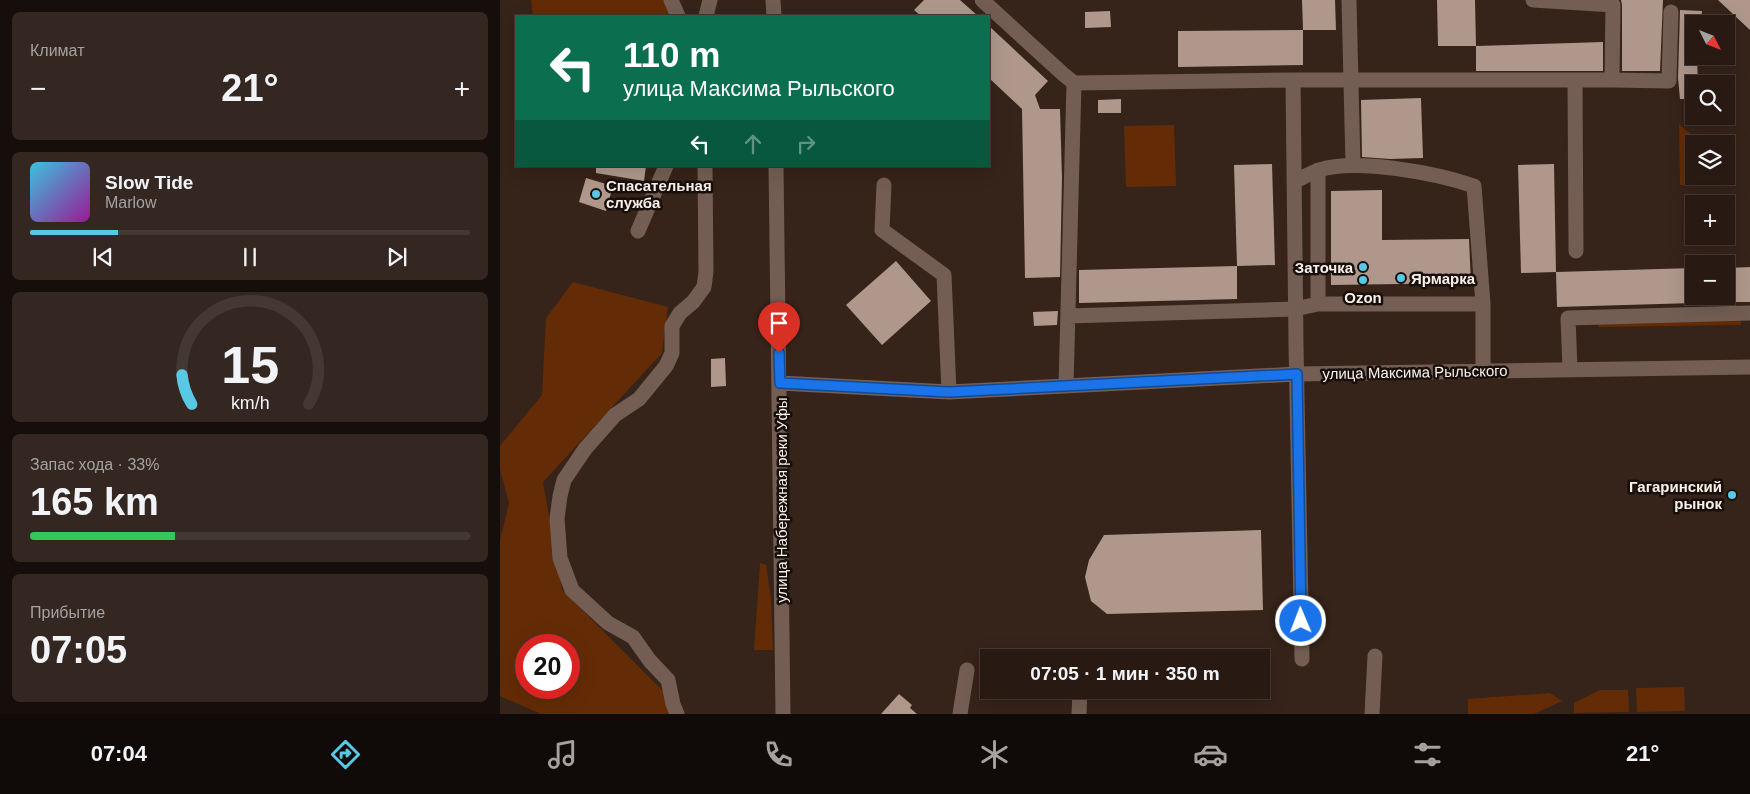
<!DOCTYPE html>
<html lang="ru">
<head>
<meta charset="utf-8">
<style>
	body { margin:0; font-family:Helvetica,sans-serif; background:#342721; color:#f1f3f6; height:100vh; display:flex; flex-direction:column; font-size:19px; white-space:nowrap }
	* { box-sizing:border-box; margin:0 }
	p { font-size:16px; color:#a5a1a0 }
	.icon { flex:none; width:28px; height:28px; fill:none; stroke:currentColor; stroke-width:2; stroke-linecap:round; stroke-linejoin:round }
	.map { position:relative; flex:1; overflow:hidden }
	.panel { display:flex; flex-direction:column; gap:12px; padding:12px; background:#160e0a; width:500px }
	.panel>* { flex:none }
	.banner { position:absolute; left:15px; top:15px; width:475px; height:152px; border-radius:0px; box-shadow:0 5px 20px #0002,0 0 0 1px #443833; background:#0b6e4f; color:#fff; overflow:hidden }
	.needle { width:32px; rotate:132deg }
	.tools { position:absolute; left:1185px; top:15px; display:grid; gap:10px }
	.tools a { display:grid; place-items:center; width:50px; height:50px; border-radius:0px; background:#281a13; box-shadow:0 5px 20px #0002,0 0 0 1px #443833; font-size:25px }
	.speed { position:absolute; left:15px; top:634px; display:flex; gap:10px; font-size:25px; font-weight:700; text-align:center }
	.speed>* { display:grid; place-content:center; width:65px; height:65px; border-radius:50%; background:#281a13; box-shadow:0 5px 20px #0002,0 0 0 1px #443833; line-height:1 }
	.speed .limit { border:8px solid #d22; background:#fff; color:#111 }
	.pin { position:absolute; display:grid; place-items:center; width:42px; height:42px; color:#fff; margin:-51px -21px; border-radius:50% 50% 50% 0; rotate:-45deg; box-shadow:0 0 5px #0007 }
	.pin .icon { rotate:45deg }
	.me { position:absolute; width:55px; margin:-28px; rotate:359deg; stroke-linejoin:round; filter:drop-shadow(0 0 4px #0008) }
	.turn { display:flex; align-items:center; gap:18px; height:105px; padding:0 25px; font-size:22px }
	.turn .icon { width:65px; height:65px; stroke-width:2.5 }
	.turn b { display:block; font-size:35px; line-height:42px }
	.lanes { display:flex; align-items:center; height:48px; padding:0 25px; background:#0003; justify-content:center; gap:25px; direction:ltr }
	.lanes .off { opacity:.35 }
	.big { font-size:38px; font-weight:700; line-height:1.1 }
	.panel .card { flex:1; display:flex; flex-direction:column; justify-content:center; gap:8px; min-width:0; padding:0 18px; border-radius:8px; background:#342721 }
	.panel .dial { align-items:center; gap:0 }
	.dial svg { height:130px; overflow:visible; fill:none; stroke:#443833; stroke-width:7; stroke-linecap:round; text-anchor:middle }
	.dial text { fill:#f1f3f6; stroke:none }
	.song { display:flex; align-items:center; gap:15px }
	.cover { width:60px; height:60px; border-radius:8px; background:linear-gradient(135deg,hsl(190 70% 55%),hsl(300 70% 35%)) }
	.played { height:5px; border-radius:2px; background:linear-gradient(90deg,#59c8e4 20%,#443833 20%) }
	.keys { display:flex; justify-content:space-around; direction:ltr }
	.heat { display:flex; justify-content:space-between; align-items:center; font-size:28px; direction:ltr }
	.charge { height:8px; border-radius:4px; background:linear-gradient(90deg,#34c759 33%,#443833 0) }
	.trip { position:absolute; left:480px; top:649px; width:290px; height:50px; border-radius:0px; background:#281a13; box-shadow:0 5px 20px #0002,0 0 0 1px #443833; font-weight:700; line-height:50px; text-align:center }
	.dock { display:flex; height:80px; justify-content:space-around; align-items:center; background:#100a08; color:#a5a1a0 }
	.dock .icon { width:35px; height:35px }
	.dock .active { color:#59c8e4 }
	.dock b { font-size:22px; color:#f1f3f6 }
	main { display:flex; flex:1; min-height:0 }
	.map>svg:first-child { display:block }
</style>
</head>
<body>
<main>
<section class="panel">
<div class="card"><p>Климат</p>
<div class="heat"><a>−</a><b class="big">21°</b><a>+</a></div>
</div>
<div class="card">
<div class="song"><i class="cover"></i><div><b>Slow Tide</b><p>Marlow</p></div></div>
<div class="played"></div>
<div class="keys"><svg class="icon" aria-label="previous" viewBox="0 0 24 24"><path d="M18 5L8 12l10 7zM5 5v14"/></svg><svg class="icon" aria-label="pause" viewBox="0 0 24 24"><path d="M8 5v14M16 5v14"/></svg><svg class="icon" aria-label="next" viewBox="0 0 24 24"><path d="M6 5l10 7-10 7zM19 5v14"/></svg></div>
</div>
<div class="card dial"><svg viewBox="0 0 100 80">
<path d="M14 69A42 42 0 1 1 86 69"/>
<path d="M14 69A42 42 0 0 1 8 51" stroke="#59c8e4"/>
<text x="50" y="56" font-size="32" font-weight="700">15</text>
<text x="50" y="72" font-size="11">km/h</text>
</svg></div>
<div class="card"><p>Запас хода · 33%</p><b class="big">165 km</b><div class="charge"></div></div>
<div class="card"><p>Прибытие</p><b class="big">07:05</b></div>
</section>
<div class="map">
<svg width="1250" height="714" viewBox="0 0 1250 714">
	<rect width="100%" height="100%" fill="#362319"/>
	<path fill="#642c06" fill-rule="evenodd" d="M31,0H177L180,16H33Z
		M1179,124L1202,144H1194V176H1217L1216,184L1180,185Z
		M674,125L676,186L626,187L624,126Z
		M73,282L168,307L162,353L43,482L62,590L166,694L170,714H41L0,696V541L9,503L0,469V446L42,395L46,318ZM26,645H69V688H26Z
		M1241,319V325L1099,327L1098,322Z
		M260,563L266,565L271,599L273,650H254Z
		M1184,687L1185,711L1137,712L1136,688Z
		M1100,690H1128L1129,712L1074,713V703Z
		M1050,693L1062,701L1034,714H968V699Z"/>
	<path fill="#af978b" d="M424,0H460L478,16H421L414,10Z
		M802,0H835L836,30H803Z
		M937,0H975L976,46H938Z
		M1121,0H1163L1160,71H1122V5Z
		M1218,0H1250V30Z
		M1180,10L1202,11L1201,24H1194V57H1197L1198,84H1194V99H1180L1178,78Z
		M610,11L611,27L585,28V12Z
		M489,26L548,81L535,95L540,109H560L562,178L560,277L525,278L522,109L489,78Z
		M803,30V65L678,67V31Z
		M1103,42V71H976V46Z
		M921,98L923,158L890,159L862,157L861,100Z
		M621,99V113H598V100Z
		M772,164L775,265L737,266L734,165Z
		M1054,164L1056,272L1021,273L1018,165Z
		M96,166H146L144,181L96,173Z
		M86,178L113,186L106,211L79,202Z
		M882,190V240L969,239L971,283L831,285V191Z
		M396,261L431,301L382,345L346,305Z
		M737,266V299L579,303V270Z
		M1250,267V302H1226V268Z
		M1194,268V303L1057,307L1056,272Z
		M558,311L557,325L534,326L533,312Z
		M225,358L226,386L211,387V359Z
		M761,530L763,610L607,614L591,601L585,577L589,560L604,535Z
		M399,694L412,705L410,708L417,714H381Z"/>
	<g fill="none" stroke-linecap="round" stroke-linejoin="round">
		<path stroke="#745e53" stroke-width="15" d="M171,0L178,16
			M273,0L274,16
			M482,0L563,74L574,83
			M849,0L853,165
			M206,16L210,0
			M1112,80L1169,81L1171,12
			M1075,81L1076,251
			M276,166L283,714
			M794,182C802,178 810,173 819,170C857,158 936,173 974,186L983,304V370
			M384,185L382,230L444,275L449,392
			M138,231L166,166
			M818,304V170
			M568,316L795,309L818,304H983
			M1070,369L1068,318L1250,313
			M280,383L449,392L797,374L1250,367
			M566,386L574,83L793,80
			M802,659L796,344L793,80H1112L1113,5L1033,0
			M177,714L173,704L168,680L150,661L133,637L108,623L72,590L60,558L57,519L60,496L64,480L85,449L115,415L139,399L166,366L172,353V326L180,313L193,302L204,287L206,272L205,166
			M460,714L467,670
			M579,714L580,690
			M872,714L875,656"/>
	</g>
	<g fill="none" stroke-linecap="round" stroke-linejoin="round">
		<defs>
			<path id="route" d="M279,353L280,383L449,392L797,374L801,621"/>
		</defs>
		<use href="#route" stroke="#114b97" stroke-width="12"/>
		<use href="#route" stroke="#1a73e8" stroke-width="9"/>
	</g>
	<g fill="#59c8e4" stroke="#170f0b" stroke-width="2">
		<circle cx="96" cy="194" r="5"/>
		<circle cx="863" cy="267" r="5"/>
		<circle cx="901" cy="278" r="5"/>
		<circle cx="863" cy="280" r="5"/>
		<circle cx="1232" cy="495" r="5"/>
	</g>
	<g text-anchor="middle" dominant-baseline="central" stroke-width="5" stroke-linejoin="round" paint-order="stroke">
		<g font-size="15" font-weight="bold" fill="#fcefe8" stroke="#170f0b" text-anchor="start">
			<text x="106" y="185">Спасательная<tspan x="106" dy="17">служба</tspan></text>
			<text x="853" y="267" text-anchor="end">Заточка</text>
			<text x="911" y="278">Ярмарка</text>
			<text x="863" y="297" text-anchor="middle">Ozon</text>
			<text x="1222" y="486" text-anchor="end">Гагаринский<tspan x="1222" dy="17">рынок</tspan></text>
		</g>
		<g font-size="15" fill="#fcefe8" stroke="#170f0b">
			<text transform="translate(915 372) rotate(-1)">улица Максима Рыльского</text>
			<text transform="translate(281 500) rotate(-90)">улица Набережная реки Уфы</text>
		</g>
	</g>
</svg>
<div class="tools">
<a><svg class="needle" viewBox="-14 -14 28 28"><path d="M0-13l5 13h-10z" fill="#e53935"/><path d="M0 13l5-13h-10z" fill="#a5a1a0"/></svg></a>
<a><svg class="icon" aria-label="search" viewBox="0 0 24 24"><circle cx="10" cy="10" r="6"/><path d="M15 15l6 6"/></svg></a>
<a><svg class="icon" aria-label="layers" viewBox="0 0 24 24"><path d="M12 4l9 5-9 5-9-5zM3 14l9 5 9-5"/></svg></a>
<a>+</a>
<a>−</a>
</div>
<div class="speed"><div class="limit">20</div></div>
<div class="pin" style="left:279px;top:353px;background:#d93025"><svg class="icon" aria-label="arrive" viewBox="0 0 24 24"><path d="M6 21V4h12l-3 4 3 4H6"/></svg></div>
<svg class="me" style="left:801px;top:621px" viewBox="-20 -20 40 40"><circle r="17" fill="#1a73e8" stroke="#fff" stroke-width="3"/><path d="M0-11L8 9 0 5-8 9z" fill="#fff"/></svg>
<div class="trip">07:05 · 1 мин · 350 m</div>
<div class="banner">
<div class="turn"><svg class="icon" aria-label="left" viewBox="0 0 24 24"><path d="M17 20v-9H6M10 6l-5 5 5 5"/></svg><div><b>110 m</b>улица Максима Рыльского</div></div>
<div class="lanes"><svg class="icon" aria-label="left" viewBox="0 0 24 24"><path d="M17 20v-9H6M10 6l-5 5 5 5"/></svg><svg class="icon off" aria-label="ahead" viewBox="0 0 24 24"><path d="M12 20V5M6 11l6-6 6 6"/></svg><svg class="icon off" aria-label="right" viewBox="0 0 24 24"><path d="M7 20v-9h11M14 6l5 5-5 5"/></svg></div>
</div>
</div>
</main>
<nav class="dock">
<b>07:04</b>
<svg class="icon active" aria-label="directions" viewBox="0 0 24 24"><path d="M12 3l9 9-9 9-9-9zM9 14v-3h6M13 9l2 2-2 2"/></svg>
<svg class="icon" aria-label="music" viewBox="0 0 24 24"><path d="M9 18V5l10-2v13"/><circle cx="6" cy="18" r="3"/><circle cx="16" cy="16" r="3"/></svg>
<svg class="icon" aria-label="phone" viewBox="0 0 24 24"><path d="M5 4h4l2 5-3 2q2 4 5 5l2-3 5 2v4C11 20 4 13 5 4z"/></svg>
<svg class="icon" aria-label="climate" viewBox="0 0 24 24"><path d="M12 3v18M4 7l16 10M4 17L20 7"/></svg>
<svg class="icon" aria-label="car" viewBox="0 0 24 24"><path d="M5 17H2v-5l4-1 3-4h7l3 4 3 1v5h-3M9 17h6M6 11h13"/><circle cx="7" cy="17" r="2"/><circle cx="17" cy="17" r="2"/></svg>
<svg class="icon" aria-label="filters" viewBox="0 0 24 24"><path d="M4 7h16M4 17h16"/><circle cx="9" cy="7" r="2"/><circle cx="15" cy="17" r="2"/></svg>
<b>21°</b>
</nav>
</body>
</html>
